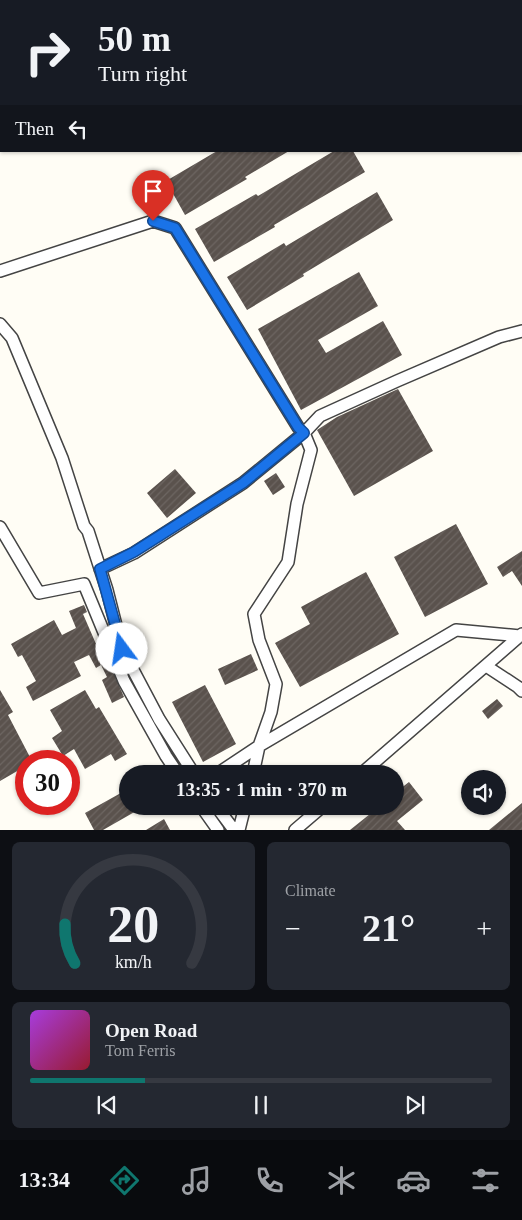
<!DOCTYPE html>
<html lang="en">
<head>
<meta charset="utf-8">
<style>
	body { margin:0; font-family:"Times New Roman",serif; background:#242831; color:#f1f3f6; height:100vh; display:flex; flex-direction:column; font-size:19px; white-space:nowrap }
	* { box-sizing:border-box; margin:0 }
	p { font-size:16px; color:#9ea1a6 }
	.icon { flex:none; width:28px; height:28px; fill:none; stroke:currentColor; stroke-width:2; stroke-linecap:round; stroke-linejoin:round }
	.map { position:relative; height:830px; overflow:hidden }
	.panel { display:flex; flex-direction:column; gap:12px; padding:12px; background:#0d0f14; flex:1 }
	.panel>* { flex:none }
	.hud { position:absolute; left:0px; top:0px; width:522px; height:152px; box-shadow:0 1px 4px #0004; background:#171b24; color:#f1f3f6; overflow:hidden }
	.buttons { position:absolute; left:461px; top:770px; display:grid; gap:10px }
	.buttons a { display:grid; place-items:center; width:45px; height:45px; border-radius:50%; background:#171b24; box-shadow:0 1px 4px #0004; font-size:25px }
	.speed { position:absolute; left:15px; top:750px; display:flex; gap:10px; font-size:25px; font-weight:700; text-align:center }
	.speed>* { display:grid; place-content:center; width:65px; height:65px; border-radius:50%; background:#171b24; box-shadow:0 1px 4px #0004; line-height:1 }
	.speed .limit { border:8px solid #d22; background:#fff; color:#111 }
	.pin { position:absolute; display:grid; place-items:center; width:42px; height:42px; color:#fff; margin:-51px -21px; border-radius:50% 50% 50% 0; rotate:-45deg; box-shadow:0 0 5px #0007 }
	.pin .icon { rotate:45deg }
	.me { position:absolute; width:55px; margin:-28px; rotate:346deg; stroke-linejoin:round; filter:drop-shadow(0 0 4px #0008) }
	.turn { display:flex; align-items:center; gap:18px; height:105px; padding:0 15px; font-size:22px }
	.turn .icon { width:65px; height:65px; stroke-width:2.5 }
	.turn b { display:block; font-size:35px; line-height:42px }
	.then { display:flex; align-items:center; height:48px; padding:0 15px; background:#0003; gap:10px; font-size:19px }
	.big { font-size:38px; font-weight:600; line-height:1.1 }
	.panel .widget { flex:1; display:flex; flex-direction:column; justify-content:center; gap:8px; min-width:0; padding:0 18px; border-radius:8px; background:#242831 }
	.panel .dial { align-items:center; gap:0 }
	.dial svg { height:130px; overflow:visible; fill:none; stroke:#363941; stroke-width:7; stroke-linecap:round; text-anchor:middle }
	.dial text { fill:#f1f3f6; stroke:none }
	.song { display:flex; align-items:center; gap:15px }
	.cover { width:60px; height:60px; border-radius:8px; background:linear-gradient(135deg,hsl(280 70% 55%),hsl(350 70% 35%)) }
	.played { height:5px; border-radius:2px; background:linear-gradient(90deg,#0f766e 25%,#363941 25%) }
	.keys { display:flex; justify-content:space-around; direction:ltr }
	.heat { display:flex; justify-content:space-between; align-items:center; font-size:28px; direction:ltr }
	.panel .tiles { flex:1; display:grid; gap:12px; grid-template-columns:1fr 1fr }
	.widget:last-child { grid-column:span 2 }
	.trip { position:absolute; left:119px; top:765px; width:285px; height:50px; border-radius:25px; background:#171b24; box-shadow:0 1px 4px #0004; font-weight:600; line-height:50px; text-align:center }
	.menu { display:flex; height:80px; justify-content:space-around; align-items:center; background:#090b0e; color:#9ea1a6 }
	.menu .icon { width:35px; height:35px }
	.menu .active { color:#0f766e }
	.menu b { font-size:22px; color:#f1f3f6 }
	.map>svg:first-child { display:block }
</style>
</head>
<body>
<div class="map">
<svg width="522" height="830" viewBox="0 0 522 830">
	<defs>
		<pattern id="building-hatch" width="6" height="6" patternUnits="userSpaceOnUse" patternTransform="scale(1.25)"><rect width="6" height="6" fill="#5a524d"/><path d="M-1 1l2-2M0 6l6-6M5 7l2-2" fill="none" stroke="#6d6662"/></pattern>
	</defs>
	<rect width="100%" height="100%" fill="#fffdf5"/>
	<path fill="url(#building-hatch)" d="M217,151H289L245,177L247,179L185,215L166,181Z
		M334,151H353L365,172L274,225L275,227L214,262L195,229L256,194L258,196Z
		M377,192L393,220L303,274L304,276L247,310L227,277L284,243L286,246Z
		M359,272L378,306L318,340L326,353L383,321L402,355L301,410L258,329Z
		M398,389L433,451L354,496L317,430L337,417Z
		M175,469L196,493L167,518L147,493Z
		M276,473L285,487L273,495L264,481Z
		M456,524L488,584L425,617L394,557Z
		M522,551V586L512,571L503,577L497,567Z
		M366,572L399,634L300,687L275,643L310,624L301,607Z
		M84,605L87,612L83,614L103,660L107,658L124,697L112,703L102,680L107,677L101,665L96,668L89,655L74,662L81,676L33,701L26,687L36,681L22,655L18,657L11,644L54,620L62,635L76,628L69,611Z
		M251,654L258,670L225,685L218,669Z
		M205,685L236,744L203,762L172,702Z
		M0,690L13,712L8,715L32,761H26V766L0,781Z
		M85,690L96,709L99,707L127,754L115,761L111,754L85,769L74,749L63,756L52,738L62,731L50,710Z
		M497,699L503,706L488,719L482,711Z
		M409,782L423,800L397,821L405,830H350L380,806H395V783L400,789Z
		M128,789V806H145L103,830H94L85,813Z
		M522,803V830H489Z
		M164,819L170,830H146Z"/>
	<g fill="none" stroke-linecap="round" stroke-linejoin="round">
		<defs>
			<path id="minor" d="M0,271L153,221L175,228L298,427L304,433L311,450L297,504L288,562L254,614L259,640L276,684L271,712L259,746L253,774
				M0,324L12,338L62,458L84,526L88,531L107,590L122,649L159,719L194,774
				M0,527L39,593L84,584L124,681L166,756L178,774
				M100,569L134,553L243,483L304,433L320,416L397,381L499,337L522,331
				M486,666L518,687L522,691
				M217,774L259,746L456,630L520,636
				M361,774L522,634
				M201,806L218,830
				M216,806L234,830
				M239,830L245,806
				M295,830L323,806"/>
		</defs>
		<use href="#minor" stroke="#444" stroke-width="14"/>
		<use href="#minor" stroke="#fff" stroke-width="11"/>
	</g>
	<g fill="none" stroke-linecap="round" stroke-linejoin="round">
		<defs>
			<path id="route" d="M122,649L100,569L134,552L243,483L304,433L298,427L175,228L153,221"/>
		</defs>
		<use href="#route" stroke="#114b97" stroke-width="12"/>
		<use href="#route" stroke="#1a73e8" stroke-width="9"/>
	</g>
</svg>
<div class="buttons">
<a><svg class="icon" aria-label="sound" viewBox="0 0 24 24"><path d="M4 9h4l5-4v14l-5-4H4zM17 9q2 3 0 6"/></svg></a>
</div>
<div class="speed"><div class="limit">30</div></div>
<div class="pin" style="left:153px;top:221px;background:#d93025"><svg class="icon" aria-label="arrive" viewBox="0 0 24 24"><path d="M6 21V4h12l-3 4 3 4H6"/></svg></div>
<svg class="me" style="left:122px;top:649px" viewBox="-20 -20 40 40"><circle r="19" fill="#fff"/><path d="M0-13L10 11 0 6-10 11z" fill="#1a73e8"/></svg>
<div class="trip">13:35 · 1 min · 370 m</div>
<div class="hud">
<div class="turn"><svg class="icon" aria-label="right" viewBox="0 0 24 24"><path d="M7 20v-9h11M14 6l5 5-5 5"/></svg><div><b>50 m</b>Turn right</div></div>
<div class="then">Then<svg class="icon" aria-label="left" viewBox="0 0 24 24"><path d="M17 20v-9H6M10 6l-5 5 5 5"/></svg></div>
</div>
</div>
<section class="panel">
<div class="tiles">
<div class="widget dial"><svg viewBox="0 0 100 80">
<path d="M14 69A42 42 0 1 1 86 69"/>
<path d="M14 69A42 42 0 0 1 8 45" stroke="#0f766e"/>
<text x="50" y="56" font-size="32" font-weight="700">20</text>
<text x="50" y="72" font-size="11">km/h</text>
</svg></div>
<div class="widget"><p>Climate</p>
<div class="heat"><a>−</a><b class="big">21°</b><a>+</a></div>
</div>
<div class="widget">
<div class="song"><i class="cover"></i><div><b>Open Road</b><p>Tom Ferris</p></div></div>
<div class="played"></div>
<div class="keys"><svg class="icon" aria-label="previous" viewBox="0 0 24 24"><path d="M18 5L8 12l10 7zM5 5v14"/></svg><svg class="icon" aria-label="pause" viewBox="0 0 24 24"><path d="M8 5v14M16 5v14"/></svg><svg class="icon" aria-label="next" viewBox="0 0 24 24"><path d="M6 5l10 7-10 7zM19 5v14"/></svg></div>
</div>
</div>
</section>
<nav class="menu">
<b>13:34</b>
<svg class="icon active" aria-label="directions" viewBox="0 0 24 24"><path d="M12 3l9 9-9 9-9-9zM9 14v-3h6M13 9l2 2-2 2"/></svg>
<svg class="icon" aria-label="music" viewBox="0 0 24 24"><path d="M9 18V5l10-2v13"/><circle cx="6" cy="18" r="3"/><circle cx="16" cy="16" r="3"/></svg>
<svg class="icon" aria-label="phone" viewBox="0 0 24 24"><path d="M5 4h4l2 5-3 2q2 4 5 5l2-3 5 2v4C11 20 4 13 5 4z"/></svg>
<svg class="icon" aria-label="climate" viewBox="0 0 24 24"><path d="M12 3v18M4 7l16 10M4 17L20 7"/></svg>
<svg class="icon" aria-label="car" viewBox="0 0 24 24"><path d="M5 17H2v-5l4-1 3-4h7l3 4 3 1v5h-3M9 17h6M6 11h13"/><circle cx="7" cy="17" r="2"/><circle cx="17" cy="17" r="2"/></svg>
<svg class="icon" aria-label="filters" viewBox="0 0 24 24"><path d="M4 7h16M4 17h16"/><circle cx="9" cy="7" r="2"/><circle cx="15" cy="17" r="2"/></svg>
</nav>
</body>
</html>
